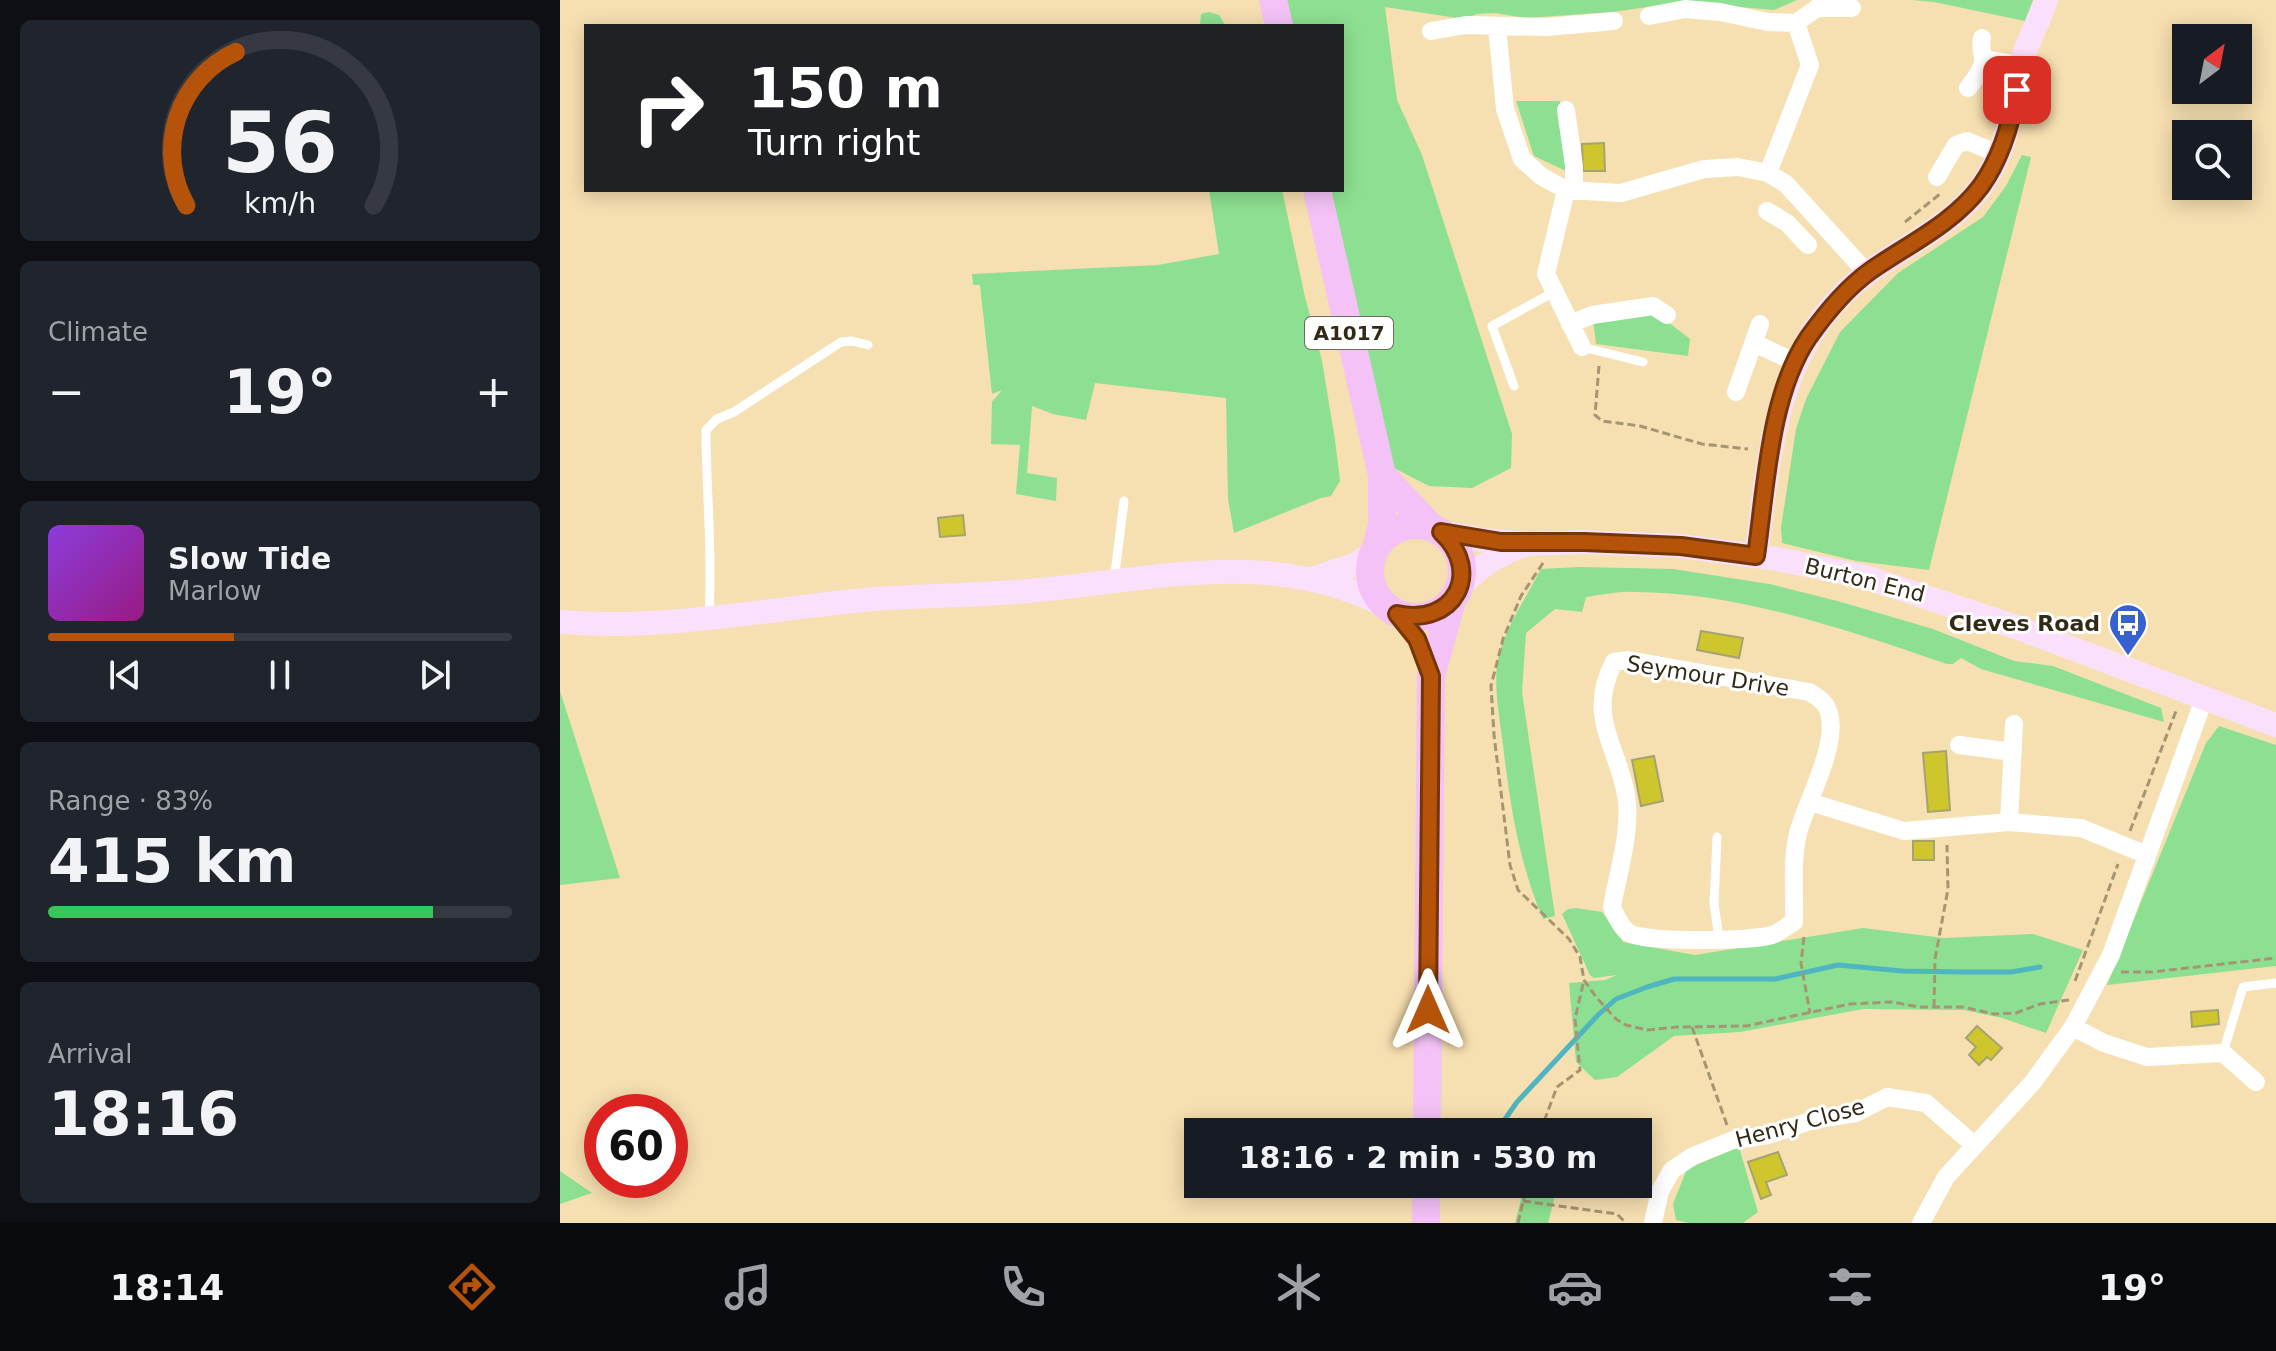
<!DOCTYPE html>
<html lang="en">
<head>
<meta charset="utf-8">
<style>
	body { margin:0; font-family:"DejaVu Sans",sans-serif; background:#20242c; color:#f1f3f6; height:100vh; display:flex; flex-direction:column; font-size:30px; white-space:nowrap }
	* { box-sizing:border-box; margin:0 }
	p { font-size:26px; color:#9ea1a6 }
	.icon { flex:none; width:44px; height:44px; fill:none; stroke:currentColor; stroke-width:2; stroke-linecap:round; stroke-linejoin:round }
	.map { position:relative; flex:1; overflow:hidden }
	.drawer { display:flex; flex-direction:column; gap:20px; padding:20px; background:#0d0f14; width:560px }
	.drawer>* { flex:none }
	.top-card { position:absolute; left:24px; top:24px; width:760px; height:168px; border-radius:0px; box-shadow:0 4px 20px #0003; background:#202124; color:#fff; overflow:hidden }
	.needle { width:52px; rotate:32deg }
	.buttons { position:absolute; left:1612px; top:24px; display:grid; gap:16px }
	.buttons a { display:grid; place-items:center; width:80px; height:80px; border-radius:0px; background:#171b24; box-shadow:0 4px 20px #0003; font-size:40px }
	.speed { position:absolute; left:24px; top:1094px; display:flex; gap:16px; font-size:40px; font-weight:700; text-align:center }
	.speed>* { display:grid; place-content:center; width:104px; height:104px; border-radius:50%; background:#171b24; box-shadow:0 4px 20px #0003; line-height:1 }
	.speed .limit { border:12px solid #d22; background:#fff; color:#111 }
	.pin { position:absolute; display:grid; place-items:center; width:68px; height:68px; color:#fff; margin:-34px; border-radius:16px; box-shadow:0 4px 12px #0006 }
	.me { position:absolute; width:88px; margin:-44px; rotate:0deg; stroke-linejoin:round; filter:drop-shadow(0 0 6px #0008) }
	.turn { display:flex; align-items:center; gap:28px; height:168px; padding:0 32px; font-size:36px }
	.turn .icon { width:104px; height:104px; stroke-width:2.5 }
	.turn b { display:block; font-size:56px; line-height:68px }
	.big { font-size:60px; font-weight:700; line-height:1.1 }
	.drawer .tile { flex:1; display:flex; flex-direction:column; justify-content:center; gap:12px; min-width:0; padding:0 28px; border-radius:12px; background:#20242c }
	.drawer .dial { align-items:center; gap:0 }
	.dial svg { height:208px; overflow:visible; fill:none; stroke:#363941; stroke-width:7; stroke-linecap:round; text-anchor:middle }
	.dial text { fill:#f1f3f6; stroke:none }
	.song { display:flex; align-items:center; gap:24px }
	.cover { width:96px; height:96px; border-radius:12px; background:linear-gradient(135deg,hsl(270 70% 55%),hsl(310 70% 35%)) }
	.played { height:8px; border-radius:4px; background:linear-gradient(90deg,#b45309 40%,#363941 40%) }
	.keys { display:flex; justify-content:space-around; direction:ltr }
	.heat { display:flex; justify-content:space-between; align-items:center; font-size:44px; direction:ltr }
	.charge { height:12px; border-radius:6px; background:linear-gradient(90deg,#34c759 83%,#363941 0) }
	.trip { position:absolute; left:624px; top:1118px; width:468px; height:80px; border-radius:0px; background:#171b24; box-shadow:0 4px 20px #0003; font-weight:700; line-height:80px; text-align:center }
	.tabs { display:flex; height:128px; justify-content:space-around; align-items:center; background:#090b0e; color:#9ea1a6 }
	.tabs .icon { width:56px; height:56px }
	.tabs .on { color:#b45309 }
	.tabs b { font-size:36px; color:#f1f3f6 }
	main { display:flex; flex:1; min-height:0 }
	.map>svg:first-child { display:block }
</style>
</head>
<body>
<main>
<section class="drawer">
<div class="tile dial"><svg viewBox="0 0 100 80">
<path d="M14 69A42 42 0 1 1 86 69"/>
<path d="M14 69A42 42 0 0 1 33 10" stroke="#b45309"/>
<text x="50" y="56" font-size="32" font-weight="700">56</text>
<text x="50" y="72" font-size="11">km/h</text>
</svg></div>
<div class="tile"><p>Climate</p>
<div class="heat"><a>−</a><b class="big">19°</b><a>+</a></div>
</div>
<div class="tile">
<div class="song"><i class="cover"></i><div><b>Slow Tide</b><p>Marlow</p></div></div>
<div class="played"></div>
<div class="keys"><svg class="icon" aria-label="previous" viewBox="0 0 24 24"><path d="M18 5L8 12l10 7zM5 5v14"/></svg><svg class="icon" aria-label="pause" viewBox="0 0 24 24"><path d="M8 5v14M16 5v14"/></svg><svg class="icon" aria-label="next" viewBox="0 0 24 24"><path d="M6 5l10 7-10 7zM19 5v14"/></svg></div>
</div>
<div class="tile"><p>Range · 83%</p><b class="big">415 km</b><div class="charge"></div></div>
<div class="tile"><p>Arrival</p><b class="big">18:16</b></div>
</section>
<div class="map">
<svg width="1716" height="1223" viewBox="0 0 1716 1223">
	<rect width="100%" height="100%" fill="#f6dfb0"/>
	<path fill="#8de091" d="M726,0H1237L1214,10L1121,2L1053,12L965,18L935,13L917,14L904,19L825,7L837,100L862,155L952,434L951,468L912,488L869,486L834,468L769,190H782V26H732Z
		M1352,0H1473L1465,21L1374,2Z
		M649,12L659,15L666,26H640L641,14Z
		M956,101H1000L1008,172L974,156Z
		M1462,155L1471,157L1369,570L1296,561L1222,543L1221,528L1236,429L1246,399L1280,332L1338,273L1423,217L1446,186Z
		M649,190H722L745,297L762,361L775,440L780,481L771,496L761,498L674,533L668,499L666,398L535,383L526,420L493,414L472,406L467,473L497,478L496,501L456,494L460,445L431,444L432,402L442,390L432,394L420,285H413L412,274L598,265L659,254Z
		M1095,312L1130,339L1128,356L1036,344L1033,321Z
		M1020,567L1113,569L1209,584L1281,602L1373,629L1454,661L1493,666L1601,708L1604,722L1421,669L1401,658L1393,664H1387C1291,631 1177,592 1075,592C1059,591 1042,595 1026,597L1022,612L995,609L966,633L962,692L995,916L983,919C959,863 950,805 943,745C940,719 934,690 937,665C941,635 967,596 981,569Z
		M0,691L60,878L0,885Z
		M1659,726L1716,745V966L1547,985L1646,743Z
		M1016,908L1042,912L1063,942L1135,955L1303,928L1384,938L1473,934L1523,950L1486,1033L1442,1018L1404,1010L1303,1009L1180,1032L1114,1036L1057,1077L1035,1080L1016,1062L1009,983L1045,980L1057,975L1034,978L1030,975L1002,914L1008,909Z
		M1179,1147L1198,1212L1183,1223H1129L1116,1220L1113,1204L1127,1169Z
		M0,1171L32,1193L0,1204Z
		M965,1184H998L988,1223H955Z"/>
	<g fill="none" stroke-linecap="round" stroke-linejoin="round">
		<path stroke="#4eb5c1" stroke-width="5" d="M936,1132L957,1102L1038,1015L1056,999L1087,987L1114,979H1215L1278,965L1342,971L1404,972H1451L1480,967"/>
	</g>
	<path fill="#cfc52d" stroke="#a5a372" stroke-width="2" d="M1044,143L1045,171H1023L1022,144Z
		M403,515L405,535L380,537L378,518Z
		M1141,631L1183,638L1179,658L1137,650Z
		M1386,751L1390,810L1368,812L1363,753Z
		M1094,756L1103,801L1081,806L1072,760Z
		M1353,841H1374V860H1353Z
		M1658,1010L1659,1024L1632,1027L1631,1012Z
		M1417,1026L1442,1048L1431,1060L1427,1057L1419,1065L1409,1055L1416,1047L1406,1038Z
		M1218,1152L1227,1175L1206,1182L1211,1195L1201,1199L1188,1162Z"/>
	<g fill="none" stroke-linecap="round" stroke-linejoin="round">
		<path stroke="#a69572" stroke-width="3" stroke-dasharray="8 4" stroke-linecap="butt" d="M1345,222L1380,194
			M1039,366L1035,415L1042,421L1080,426L1142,444L1188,449
			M983,563L961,596L943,639L931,686L934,735L950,865L958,890L1009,939L1020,957L1024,980L1036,997L1056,1019L1066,1025L1087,1030L1117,1027L1186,1026L1290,1004L1332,1002L1359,1007H1403L1434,1014L1456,1013L1480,1004L1509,1000
			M1570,831L1616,711
			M1244,937L1241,963L1250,1013
			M1561,972H1592L1716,958
			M1515,981L1558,864
			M1374,1007L1375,959L1388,889L1387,845
			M1132,1027L1167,1125
			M980,1132L997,1087L1020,1070L1015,1019L1024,980
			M963,1201L1057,1214L1066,1223
			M958,1223L967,1184"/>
		<path stroke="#fff" stroke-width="9" d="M1022,347L1083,362
			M954,386L932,326L994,292
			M554,581L564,501
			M149,615C153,553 146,492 146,430L157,419L174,412L281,342L292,341L308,345
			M1157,837L1154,903L1159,939
			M1663,1053L1683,987L1716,983"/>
		<path stroke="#fff" stroke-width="18" d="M1089,16L1125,9L1160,12L1208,22L1236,23L1257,8H1292
			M1236,23L1250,65L1208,173L1226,184L1307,273
			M937,27L945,109L962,159L981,176L1006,190L1061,193L1144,169L1178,167L1208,173
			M871,31L906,25L987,27L1054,21
			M1423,59L1461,65
			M1408,88C1414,80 1424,69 1423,58C1422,49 1420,47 1422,38
			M1006,110L1014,166V191
			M1377,177L1396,145L1407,141L1439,154
			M1006,190L986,274L1022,347
			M1207,211L1227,223L1248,245
			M1010,324L1032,315L1093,306L1107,315
			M1194,343L1235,362
			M1176,392L1200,324
			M1068,660L1249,692C1254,695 1260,698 1264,703C1287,733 1245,802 1238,834C1231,862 1235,894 1234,922C1227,926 1219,933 1212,935C1192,941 1086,943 1069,933C1061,928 1056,916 1052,907C1058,872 1072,831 1066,795C1057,744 1026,716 1054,662Z
			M1399,745L1453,752
			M1250,802L1344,831L1449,822L1521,828L1587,855
			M1449,822L1454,724
			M1513,1027L1544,1043L1587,1057L1663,1053L1696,1082
			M1093,1223L1100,1191L1112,1170L1133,1156L1173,1140L1208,1135L1253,1120L1296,1113L1327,1097L1366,1103L1414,1145
			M1361,1223L1386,1177L1473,1082L1513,1027L1551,955L1644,699"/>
		<path stroke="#fae0fa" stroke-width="24" d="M881,532L924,540L968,544L1024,542L1121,546L1217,559L1305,577L1450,625L1716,725
			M1196,556C1210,452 1215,340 1309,272C1346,245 1392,225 1420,188C1448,150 1451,111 1460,68C1465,45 1479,23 1486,0
			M755,578L797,564L813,552
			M899,587C918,568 937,554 962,546
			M0,622C106,631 210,608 315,599C369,595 424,596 479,590C595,579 715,548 825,606"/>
		<path stroke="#f4c2f6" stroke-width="28" d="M713,0L719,26
			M757,190L822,475V525L817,545
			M822,475L871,527
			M810 571a46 46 0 1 1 92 0a46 46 0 1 1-92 0Z
			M867,1132L871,676L892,600
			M866,1223V1184"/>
	</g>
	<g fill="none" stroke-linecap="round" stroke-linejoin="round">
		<defs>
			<path id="route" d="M868,1010L871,676L857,639L837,614C894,627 924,572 881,532L941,542H1024L1121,546L1196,556C1206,488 1209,396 1248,338C1265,314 1285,289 1310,271C1347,245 1393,224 1421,186C1441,158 1451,124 1457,90"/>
		</defs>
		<use href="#route" stroke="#753606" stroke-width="20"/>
		<use href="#route" stroke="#b45309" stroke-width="14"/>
	</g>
	<defs>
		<symbol id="bus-pin" viewBox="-11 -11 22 30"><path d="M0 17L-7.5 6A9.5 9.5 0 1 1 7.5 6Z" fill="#3761d1" stroke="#fff"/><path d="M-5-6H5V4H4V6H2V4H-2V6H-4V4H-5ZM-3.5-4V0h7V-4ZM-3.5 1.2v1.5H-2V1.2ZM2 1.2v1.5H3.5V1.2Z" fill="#fff"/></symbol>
	</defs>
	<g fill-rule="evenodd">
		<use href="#bus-pin" x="1546" y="601" width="44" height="60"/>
	</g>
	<g text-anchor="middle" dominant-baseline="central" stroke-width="6" stroke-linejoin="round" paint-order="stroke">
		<rect fill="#fff" stroke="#70695d" stroke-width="2" x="745" y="317" width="88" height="32" rx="6"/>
		<g font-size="20" font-weight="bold" fill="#322917">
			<text x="789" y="333">A1017</text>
		</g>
		<g font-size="22" fill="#322917" stroke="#fff">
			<text transform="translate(1305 580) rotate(14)">Burton End</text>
			<text transform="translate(1148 676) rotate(9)">Seymour Drive</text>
			<text transform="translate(1240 1123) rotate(-15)">Henry Close</text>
		</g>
		<g font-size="22" font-weight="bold" fill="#322917" stroke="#fff" text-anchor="end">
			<text x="1540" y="623">Cleves Road</text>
		</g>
	</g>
</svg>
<div class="buttons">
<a><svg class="needle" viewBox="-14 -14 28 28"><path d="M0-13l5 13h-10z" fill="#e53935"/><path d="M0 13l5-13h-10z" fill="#9ea1a6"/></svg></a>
<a><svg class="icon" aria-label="search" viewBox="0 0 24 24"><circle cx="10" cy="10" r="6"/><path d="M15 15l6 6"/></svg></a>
</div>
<div class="speed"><div class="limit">60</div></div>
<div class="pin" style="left:1457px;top:90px;background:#d93025"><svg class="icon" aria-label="arrive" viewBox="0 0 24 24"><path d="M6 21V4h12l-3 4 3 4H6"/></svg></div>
<svg class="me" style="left:868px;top:1010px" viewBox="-20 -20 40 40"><path d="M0-17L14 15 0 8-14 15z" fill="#b45309" stroke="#fff" stroke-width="4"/></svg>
<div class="trip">18:16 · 2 min · 530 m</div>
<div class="top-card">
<div class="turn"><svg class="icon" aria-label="right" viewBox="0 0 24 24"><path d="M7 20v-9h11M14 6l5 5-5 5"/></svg><div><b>150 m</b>Turn right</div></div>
</div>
</div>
</main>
<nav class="tabs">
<b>18:14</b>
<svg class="icon on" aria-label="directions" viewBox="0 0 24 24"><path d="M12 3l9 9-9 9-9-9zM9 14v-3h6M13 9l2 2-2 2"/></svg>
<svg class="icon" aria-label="music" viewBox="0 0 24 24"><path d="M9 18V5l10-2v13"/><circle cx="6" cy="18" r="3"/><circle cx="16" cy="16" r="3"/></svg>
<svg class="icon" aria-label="phone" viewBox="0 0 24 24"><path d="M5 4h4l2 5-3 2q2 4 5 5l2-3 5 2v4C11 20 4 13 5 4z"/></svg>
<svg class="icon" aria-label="climate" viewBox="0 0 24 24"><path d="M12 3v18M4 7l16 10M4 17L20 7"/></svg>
<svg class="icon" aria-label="car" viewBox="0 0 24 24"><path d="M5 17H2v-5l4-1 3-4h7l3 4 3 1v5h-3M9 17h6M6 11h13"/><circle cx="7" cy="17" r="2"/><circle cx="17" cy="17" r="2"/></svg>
<svg class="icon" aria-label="filters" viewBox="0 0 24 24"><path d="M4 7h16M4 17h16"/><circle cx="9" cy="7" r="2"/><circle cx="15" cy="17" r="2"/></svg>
<b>19°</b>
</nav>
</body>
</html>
